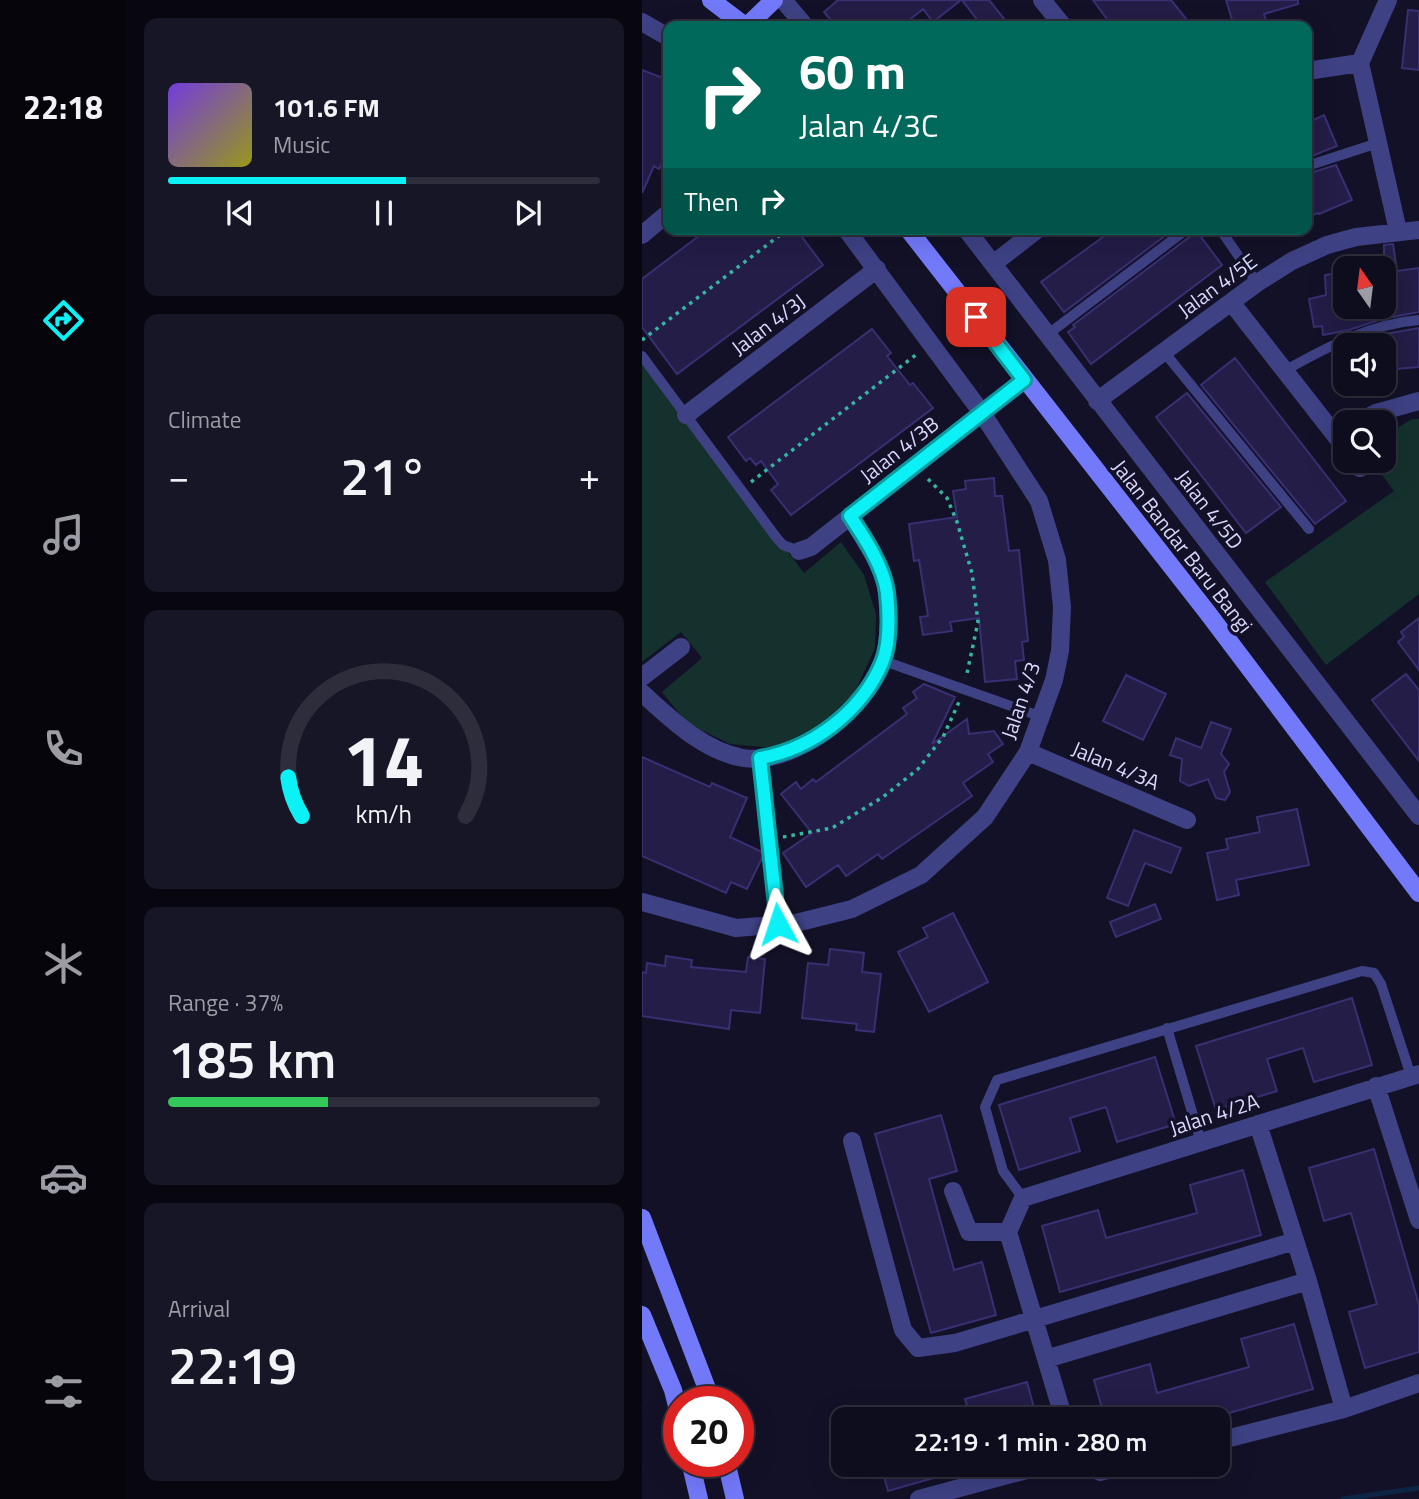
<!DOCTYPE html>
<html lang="en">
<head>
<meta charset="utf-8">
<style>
	body { margin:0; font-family:"Titillium Web",sans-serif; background:#171626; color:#f1f3f6; height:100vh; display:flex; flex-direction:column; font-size:26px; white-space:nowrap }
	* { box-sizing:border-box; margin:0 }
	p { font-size:23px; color:#9b9ca4 }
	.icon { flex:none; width:38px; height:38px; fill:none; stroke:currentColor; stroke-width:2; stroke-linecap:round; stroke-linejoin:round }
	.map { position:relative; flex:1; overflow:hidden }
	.side { display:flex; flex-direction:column; gap:18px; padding:18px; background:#080710; width:516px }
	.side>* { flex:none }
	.guide { position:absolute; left:21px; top:21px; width:649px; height:214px; border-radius:14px; box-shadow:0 7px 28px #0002,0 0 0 2px #2e2d3b; background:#00695c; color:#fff; overflow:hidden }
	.needle { width:46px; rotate:346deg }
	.fabs { position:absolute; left:691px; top:256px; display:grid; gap:14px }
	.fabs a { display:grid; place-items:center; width:63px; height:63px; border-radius:14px; background:#0e0d1d; box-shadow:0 7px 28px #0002,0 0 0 2px #2e2d3b; font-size:35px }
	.speed { position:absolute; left:21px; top:1386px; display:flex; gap:14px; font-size:35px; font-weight:700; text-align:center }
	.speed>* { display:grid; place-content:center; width:91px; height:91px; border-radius:50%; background:#0e0d1d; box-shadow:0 7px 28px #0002,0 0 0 2px #2e2d3b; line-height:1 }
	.speed .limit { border:10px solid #d22; background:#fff; color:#111 }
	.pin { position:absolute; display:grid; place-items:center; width:60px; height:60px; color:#fff; margin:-30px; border-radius:14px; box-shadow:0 4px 10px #0006 }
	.me { position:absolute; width:77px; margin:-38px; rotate:355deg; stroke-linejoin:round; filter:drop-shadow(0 0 5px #0008) }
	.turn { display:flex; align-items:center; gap:24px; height:147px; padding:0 21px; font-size:32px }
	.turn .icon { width:91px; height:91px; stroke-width:2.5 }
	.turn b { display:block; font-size:49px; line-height:60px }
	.then { display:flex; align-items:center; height:66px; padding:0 21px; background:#0003; gap:14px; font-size:26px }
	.big { font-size:52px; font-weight:600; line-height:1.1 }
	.side .widget { flex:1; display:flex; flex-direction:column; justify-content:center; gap:10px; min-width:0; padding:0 24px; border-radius:14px; background:#171626 }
	.side .dial { align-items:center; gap:0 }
	.dial svg { height:182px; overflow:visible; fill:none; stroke:#2e2d3b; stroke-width:7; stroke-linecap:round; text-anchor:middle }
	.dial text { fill:#f1f3f6; stroke:none }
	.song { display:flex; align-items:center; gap:21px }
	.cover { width:84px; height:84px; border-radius:10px; background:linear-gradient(135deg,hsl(260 70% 55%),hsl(60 70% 35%)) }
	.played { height:7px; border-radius:4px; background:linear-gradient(90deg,#0cf1f6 55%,#2e2d3b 55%) }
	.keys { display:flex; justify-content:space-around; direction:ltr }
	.heat { display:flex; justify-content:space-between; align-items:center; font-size:38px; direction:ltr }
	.charge { height:10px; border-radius:5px; background:linear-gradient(90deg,#34c759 37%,#2e2d3b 0) }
	.trip { position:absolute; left:189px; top:1407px; width:399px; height:70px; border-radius:14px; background:#0e0d1d; box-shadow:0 7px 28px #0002,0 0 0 2px #2e2d3b; font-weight:600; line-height:70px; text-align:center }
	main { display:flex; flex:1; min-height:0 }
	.menu { display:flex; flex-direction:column; width:126px; justify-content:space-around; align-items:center; background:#06050c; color:#9b9ca4 }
	.menu .icon { width:49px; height:49px }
	.menu .on { color:#0cf1f6 }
	.menu b { font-size:32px; color:#f1f3f6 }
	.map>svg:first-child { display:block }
</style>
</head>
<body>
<main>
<nav class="menu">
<b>22:18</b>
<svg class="icon on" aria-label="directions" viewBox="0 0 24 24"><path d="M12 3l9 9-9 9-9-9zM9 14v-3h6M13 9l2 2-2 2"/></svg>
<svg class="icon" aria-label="music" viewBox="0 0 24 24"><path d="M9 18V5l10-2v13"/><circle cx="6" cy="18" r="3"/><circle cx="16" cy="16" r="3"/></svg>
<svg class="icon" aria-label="phone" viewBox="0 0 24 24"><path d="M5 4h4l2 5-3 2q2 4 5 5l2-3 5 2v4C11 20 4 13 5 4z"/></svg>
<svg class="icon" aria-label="climate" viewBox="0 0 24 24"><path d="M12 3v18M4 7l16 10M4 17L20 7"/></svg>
<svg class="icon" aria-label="car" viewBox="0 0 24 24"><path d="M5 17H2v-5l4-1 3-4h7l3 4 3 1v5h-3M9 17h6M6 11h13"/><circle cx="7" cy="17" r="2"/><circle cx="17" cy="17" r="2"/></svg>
<svg class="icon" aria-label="filters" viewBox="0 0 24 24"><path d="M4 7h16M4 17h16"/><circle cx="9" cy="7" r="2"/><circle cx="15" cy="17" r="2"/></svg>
</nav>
<section class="side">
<div class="widget">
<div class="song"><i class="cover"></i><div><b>101.6 FM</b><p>Music</p></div></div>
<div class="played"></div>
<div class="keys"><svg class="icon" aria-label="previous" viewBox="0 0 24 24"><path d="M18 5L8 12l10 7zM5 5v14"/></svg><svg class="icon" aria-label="pause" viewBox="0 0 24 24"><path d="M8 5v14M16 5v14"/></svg><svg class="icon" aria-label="next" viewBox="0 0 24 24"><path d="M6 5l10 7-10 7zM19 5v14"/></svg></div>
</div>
<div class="widget"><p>Climate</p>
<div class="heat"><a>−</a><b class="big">21°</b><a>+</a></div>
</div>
<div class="widget dial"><svg viewBox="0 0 100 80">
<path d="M14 69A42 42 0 1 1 86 69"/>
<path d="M14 69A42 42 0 0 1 8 52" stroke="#0cf1f6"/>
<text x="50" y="56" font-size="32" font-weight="700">14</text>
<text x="50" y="72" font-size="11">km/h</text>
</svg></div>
<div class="widget"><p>Range · 37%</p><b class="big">185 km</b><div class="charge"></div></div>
<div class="widget"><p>Arrival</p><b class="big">22:19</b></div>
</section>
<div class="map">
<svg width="777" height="1499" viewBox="0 0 777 1499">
	<rect width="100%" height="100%" fill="#131127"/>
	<path fill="#14312d" d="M0,361L162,573L199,542L222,575L234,614L233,648L213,692L178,726L132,748L88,744L45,723L20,692L60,658L39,632L0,662Z
		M770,419H777V594L684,665L623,582L752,491L729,460H742V436Z"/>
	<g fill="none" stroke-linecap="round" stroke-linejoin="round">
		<path stroke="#0d2544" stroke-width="5" d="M701,1499L777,1488"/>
	</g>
	<path fill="#231d47" stroke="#383072" stroke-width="2" d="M196,0H319L291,22L281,9L260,26H194L182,12Z
		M320,0H347L368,26H340Z
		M451,0H529L550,26H470Z
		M584,0H656V4L622,14L626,26H592Z
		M766,10L777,11V70L760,68Z
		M0,70L26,80V152L17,169L12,166L0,193Z
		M682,115L695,146L665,158V123Z
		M694,165L710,200L677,214L676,213L665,217V174Z
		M66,229H154L181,265L35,374L0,327V279Z
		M472,229H532L422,312L399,282Z
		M553,229L580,265L449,364L426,332L433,327L431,325L550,235Z
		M751,244L755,271L777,268V312L740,319L707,330L681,335L680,326L672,327L667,299L684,295L683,275L701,272L704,306H742V245Z
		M777,328V367L742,370V345H718V342L743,334Z
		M230,329L249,353L245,356L268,385L271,383L291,408L149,515L129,490L136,484L119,461L114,465L108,458L104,461L86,437Z
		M593,358L704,501L673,524L559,385Z
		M545,393L639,507L604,533L514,417Z
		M352,478L353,496H360L367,551L377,550L386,641L380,642L382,660L373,661L375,679L343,682L337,618L308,622L310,631L281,635L278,617L286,616L277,560L272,561L267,524L315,517L311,491L324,489L323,481Z
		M777,618V670L756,642L762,637L759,632Z
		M764,674L777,690V761L730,700Z
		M484,675L524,694L501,740L461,721Z
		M282,684L313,697L290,744L325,719L327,734L352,731L361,744L346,754L351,762L321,783L330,796L240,859L236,854L204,876L196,865L164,887L141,853L170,833L139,794L154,782L159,789L171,779L174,782L265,714L261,708L275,698L271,692Z
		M569,722L589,729L579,754L587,764L582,772L588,792L583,800L574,798L566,779L547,786L538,781L540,759L528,755L534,738L559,748Z
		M0,757L68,787L70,783L105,798L88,837L120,852L121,856L105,889L89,882L84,893L0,856Z
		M655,809L667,865L594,880L597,895L575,900L565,853L586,849L584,839L618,832L615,817Z
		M492,830L539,848L529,873L503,863L486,906L465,898Z
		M513,904L519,919L474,937L468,922Z
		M311,913L346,982L287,1012L256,952L286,937L281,928Z
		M188,949L222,953L220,972L239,974L232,1032L214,1030L215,1024L160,1018L166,963L186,965Z
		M24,956L50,960L49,967L104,972L106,957L123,959L118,1013L89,1010L87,1029L0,1016V972L4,973L5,963L23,966Z
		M710,998L730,1065L672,1082L661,1048L625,1059L635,1091L574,1110L554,1046Z
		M513,1057L534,1124L475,1142L464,1107L428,1118L438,1151L377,1170L357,1105Z
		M299,1115L315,1171L287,1179L312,1270L340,1262L354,1315L289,1333L233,1134Z
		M732,1149L777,1305V1352L723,1368L707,1312L735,1304L709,1213L682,1221L667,1168Z
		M601,1170L619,1235L418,1292L400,1226L456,1210L464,1238L555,1213L548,1185Z
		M652,1324L671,1389L566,1419H463L452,1380L508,1364L515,1393L607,1367L599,1339Z
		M385,1382L395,1419H329L323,1399Z
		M239,1465H322L323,1469L246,1491Z"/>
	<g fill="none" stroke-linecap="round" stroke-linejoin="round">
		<path stroke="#35b5a3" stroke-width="3.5" stroke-dasharray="3.5 5" stroke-linecap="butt" d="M0,340L146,229
			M286,479L305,498L315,522L330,573L336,622L324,678
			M109,482L275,354
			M141,837L190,828L241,797L276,769L301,737L317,702"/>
		<path stroke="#3e4184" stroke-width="10" d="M665,166L736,143
			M578,229L615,283
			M405,335L545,229
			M522,352L667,529
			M0,356L134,537L141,545L157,551
			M642,371C685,347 728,324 777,320
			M242,661L400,717
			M118,758L136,924
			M525,1028L559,1142
			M381,1198L361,1171L343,1107L355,1080L720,971L732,973L739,984L769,1076"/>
		<path stroke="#3e4184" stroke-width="18" d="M141,0L163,26
			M400,0L421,26
			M746,0L718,63L756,231
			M0,22L26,37
			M665,71L718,63
			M324,229L777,816
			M0,235L26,213
			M351,264L396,229
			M589,302L704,449
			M455,401L615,283L650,261L685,245L714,237L777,230
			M44,415L235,269
			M716,422L734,413L777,401
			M712,460L718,468
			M157,551L169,547L382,380
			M0,677L39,647
			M0,693C29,719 61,751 101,758C127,762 150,751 172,739C198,724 231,690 241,661C248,642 248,612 245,592C241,565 222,539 208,516
			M386,752L545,820
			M0,902L94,928L154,923L210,909L279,875L343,817L386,752L412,680L418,651L420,607L415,560L397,501L340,413L204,229
			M734,1086L777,1220
			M210,1141L261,1330L276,1348L313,1343L653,1241
			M311,1191L327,1232H366
			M404,1359L666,1281
			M702,1409L777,1383
			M422,1419L366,1232L381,1198L777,1074
			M576,1441L702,1409L666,1281L616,1124
			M447,1465L458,1472L485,1465
			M277,1499L403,1465"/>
		<path stroke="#737afa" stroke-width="18" d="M69,0L103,26
			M105,26L132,0
			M266,229L565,612L777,893
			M0,1218L70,1402
			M0,1315L31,1390L37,1414
			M48,1461L57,1499
			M84,1461L93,1499"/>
	</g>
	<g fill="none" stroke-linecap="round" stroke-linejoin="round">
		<defs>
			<path id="route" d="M136,924L118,758C170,749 219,712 240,663C248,644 247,613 245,593C242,567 222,537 208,516L382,380L334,317"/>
		</defs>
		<use href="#route" stroke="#089da0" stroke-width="18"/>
		<use href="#route" stroke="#0cf1f6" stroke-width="12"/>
	</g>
	<g text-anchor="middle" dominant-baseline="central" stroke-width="7" stroke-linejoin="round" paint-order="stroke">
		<g font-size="21" fill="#d9d8fd" stroke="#131127">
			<text transform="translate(575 285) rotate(-36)">Jalan 4/5E</text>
			<text transform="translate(126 324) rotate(-37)">Jalan 4/3J</text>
			<text transform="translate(257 449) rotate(-38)">Jalan 4/3B</text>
			<text transform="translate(568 509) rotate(52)">Jalan 4/5D</text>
			<text transform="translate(541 546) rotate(52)">Jalan Bandar Baru Bangi</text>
			<text transform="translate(378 700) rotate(-71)">Jalan 4/3</text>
			<text transform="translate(474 765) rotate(23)">Jalan 4/3A</text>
			<text transform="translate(572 1114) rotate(-18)">Jalan 4/2A</text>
		</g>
	</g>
</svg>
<div class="fabs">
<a><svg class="needle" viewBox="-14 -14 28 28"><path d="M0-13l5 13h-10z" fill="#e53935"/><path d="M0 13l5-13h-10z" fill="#9b9ca4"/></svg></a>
<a><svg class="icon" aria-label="sound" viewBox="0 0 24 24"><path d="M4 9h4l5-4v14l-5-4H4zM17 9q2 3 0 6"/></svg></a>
<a><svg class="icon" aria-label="search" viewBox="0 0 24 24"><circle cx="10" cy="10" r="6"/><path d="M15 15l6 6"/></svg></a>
</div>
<div class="speed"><div class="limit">20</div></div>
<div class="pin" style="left:334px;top:317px;background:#d93025"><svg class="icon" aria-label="arrive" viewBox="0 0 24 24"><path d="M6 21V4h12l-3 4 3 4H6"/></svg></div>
<svg class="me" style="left:136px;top:924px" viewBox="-20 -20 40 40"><path d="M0-17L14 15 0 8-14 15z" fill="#0cf1f6" stroke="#fff" stroke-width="4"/></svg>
<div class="trip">22:19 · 1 min · 280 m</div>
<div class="guide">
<div class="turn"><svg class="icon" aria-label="right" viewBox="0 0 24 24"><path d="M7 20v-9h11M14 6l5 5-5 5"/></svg><div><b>60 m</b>Jalan 4/3C</div></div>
<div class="then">Then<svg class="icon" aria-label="right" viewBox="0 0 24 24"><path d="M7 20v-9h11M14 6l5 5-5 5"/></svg></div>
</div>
</div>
</main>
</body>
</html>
